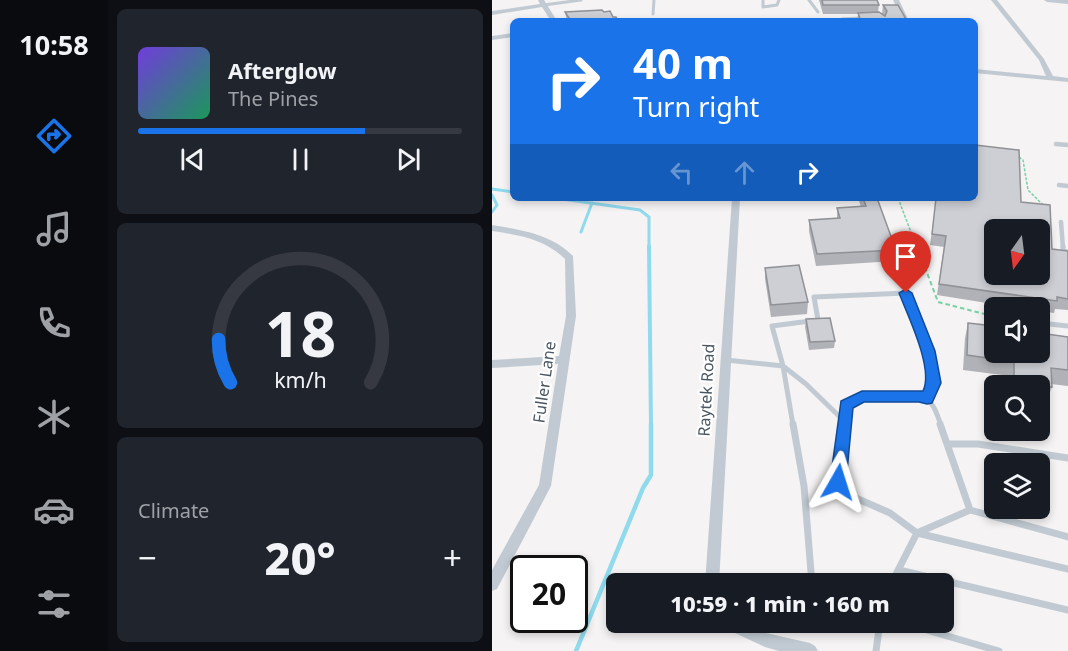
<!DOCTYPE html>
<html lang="en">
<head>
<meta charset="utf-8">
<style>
	body { margin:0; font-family:"Noto Sans",sans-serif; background:#20242c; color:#f1f3f6; height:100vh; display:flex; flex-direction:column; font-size:22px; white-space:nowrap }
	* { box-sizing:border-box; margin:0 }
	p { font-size:20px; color:#9ea1a6 }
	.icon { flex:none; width:33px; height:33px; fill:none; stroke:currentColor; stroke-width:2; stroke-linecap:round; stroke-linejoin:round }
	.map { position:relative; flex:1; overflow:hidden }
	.drawer { display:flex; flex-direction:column; gap:9px; padding:9px; background:#0d0f14; width:384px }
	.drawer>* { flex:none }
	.banner { position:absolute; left:18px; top:18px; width:468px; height:183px; border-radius:9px; box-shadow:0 3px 9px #0003; background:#1a73e8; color:#fff; overflow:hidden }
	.needle { width:39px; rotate:194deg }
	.tools { position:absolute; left:492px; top:219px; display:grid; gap:12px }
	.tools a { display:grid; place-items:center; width:66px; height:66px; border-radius:9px; background:#171b24; box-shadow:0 3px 9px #0003; font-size:30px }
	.speed { position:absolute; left:18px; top:555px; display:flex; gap:12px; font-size:30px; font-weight:700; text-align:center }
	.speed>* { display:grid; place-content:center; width:78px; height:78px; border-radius:50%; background:#171b24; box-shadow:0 3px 9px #0003; line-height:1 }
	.speed .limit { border:3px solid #111; border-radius:9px; background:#fff; color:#111 }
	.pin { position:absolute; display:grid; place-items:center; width:51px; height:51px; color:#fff; margin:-62px -26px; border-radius:50% 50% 50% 0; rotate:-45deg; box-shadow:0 0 6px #0007 }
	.pin .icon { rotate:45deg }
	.me { position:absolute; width:66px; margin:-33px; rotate:6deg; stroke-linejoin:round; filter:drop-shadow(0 0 4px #0008) }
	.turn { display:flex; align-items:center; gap:21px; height:126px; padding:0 24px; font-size:27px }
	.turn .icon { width:78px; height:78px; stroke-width:2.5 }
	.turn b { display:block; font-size:42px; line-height:51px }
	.lanes { display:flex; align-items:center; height:57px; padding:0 24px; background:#0003; justify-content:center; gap:30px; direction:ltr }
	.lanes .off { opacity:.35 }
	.big { font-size:45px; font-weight:800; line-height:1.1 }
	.drawer .widget { flex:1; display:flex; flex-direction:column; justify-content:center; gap:9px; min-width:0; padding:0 21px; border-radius:9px; background:#20242c }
	.drawer .dial { align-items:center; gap:0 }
	.dial svg { height:156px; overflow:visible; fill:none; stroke:#363941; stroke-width:7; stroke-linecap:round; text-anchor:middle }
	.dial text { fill:#f1f3f6; stroke:none }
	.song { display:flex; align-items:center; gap:18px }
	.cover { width:72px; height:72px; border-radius:9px; background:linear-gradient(135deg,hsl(260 70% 55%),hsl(150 70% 35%)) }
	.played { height:6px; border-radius:3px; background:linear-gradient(90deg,#1a73e8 70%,#363941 70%) }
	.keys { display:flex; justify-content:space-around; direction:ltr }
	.heat { display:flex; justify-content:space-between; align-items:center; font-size:33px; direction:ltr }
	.trip { position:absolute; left:114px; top:573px; width:348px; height:60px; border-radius:9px; background:#171b24; box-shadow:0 3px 9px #0003; font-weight:800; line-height:60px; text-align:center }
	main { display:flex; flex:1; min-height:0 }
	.dock { display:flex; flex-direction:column; width:108px; justify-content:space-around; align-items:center; background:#090b0e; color:#9ea1a6 }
	.dock .icon { width:42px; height:42px }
	.dock .current { color:#1a73e8 }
	.dock b { font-size:27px; color:#f1f3f6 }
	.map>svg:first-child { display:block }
</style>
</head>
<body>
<main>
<nav class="dock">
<b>10:58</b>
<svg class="icon current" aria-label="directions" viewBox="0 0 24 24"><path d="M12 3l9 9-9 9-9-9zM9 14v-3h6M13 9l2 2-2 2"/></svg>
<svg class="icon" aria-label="music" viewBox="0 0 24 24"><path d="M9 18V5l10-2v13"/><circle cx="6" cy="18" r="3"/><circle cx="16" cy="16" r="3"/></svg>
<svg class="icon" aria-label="phone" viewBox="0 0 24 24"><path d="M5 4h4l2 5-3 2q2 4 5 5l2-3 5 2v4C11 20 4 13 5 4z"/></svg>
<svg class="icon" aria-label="climate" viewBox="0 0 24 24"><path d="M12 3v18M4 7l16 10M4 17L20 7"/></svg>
<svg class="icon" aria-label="car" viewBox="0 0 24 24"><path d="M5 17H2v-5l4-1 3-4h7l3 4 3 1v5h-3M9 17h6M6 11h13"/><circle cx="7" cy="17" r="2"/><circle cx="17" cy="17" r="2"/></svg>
<svg class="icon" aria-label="filters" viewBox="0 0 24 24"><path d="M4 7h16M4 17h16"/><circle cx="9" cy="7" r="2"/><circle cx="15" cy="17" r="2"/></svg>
</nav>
<section class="drawer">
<div class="widget">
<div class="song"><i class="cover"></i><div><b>Afterglow</b><p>The Pines</p></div></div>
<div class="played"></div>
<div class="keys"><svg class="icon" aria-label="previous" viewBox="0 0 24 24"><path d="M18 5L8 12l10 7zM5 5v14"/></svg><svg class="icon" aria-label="pause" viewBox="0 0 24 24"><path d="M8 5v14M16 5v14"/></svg><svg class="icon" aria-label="next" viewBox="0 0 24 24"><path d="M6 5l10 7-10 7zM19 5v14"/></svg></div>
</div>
<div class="widget dial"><svg viewBox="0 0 100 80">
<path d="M14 69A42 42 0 1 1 86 69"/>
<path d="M14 69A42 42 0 0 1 8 47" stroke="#1a73e8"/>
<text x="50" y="56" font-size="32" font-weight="700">18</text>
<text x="50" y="72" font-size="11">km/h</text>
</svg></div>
<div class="widget"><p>Climate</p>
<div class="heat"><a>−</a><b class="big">20°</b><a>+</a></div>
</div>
</section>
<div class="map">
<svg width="576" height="651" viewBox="0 0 576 651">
	<rect width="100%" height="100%" fill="#f5f3f3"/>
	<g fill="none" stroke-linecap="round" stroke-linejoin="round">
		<path stroke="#90daee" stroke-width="3" d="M0,189L21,192
			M0,195L5,205L0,212
			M63,198L148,210L157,217V248
			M89,232L100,203"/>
		<path stroke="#90daee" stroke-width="4" d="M157,246L159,425"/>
		<path stroke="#90daee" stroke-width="4.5" d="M84,651L151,488L159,475V424"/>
		<path stroke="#7ad0a6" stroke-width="1.5" stroke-dasharray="3 1.5" stroke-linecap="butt" d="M527,157L531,160L536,190L551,205
			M406,198L425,248"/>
		<path stroke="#7ad0a6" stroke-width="2" stroke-dasharray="4.5 3" stroke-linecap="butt" d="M425,246L446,302L500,316"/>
		<path stroke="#c1cad2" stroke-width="3" d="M271,0V7L285,5L287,0
			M317,0L326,12
			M52,5L89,0
			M161,14L162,0
			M351,21L350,19L370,18"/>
		<path stroke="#c1cad2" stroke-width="4.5" d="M564,144L576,145
			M567,185L576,186
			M569,222L571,248"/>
		<path stroke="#c1cad2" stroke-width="5" d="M571,246V251L576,252
			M548,323L576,326
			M234,360L291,366L314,384L352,421
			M301,425L291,366L280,326L326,320L322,297L414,293L436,351L442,383L435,399
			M352,425L354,405L370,396H429C442,402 444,412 449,425"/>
		<path stroke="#c1cad2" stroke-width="7" d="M301,424L312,486L320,584
			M352,424L346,482L357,495L398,513L425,533L576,569
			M448,424L478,510
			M456,444H486L576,458
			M407,570L576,610
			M399,584L425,533L478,510L576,537
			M407,622L507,651
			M384,651L388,622"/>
		<path fill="#c1cad2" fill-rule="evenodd" d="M46,0H52L65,21H59L50,7L0,15V11L48,4Z
			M401,0H407L417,21H411Z
			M499,0H505L552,59L561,76L576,78V82L483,73V69L554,76L547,60Z
			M552,0H576V4L555,2Z
			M21,33V37L0,40V36Z
			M240,198H248L227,584H213Z
			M0,225C30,230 59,234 81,256L84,316L59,486L5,589L0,591V570L47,485L66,364L0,368V360L67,356L74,316L73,259C53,239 27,235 0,231Z
			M228,622H252L274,633L318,643L323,646L326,651H287L273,647L230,627Z"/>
	</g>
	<path fill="#b0b2b7" d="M327,0H385L387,5L386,12L390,14L391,5L415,21H365L366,14H331Z
		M73,12H112L126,21H75Z
		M366,198H385L404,250L403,261L324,266L317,231V220L345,218V208L369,207Z
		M419,198H483L529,202L560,249L576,251V310L563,309L562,313L548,311V308H526L445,295L452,247L438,245L444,201Z
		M273,268L316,302L315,314L279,317L273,279Z
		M314,319L343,341L342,348L317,350L313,327Z
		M476,323L576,337V386L559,384L560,387L554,401L548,400V386H518V376L471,370L473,338Z"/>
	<path fill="#cdcfd5" stroke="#909195" stroke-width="1.5" fill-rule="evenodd" d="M330,0H385L387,5H331Z
		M391,5H406L415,21H369L366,13L387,12L393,16L395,11Z
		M110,10L112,12L118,11L121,17H124L126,21H79L73,12Z
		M483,145L527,150L529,202L558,205L560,249L576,251V299L565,297V301L447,284L454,236L440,234L444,198H483ZM502,230H548V274H502Z
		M371,198H385L404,250L325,254L317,220L348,218L345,208L374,206Z
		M307,265L316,302L279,305L273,268Z
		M338,318L343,341L318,342L314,319Z
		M476,323L502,326V352H548V333L576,337V370L559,368L560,387L522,381V362L475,355Z"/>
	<path fill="#1a73e8" stroke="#114b97" stroke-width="1.5" d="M414,289L420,293L443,351L449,383L440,403L435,404L427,402H372L361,408L354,482L352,487L346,489L340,487L338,482L349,401L370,391H431C442,369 416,316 407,293Z"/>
	<g text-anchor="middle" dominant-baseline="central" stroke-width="4.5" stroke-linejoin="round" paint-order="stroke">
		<g font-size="16" fill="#4a5661" stroke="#fff">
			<text transform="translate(52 382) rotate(-82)">Fuller Lane</text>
			<text transform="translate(214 390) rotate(-87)">Raytek Road</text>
		</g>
	</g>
</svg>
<div class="tools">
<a><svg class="needle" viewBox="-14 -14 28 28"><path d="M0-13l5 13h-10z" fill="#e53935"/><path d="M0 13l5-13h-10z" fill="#9ea1a6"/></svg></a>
<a><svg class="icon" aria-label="sound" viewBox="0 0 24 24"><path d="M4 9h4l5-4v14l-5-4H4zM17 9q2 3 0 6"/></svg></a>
<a><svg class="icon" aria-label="search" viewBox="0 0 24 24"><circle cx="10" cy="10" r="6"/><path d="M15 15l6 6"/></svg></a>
<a><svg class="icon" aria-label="layers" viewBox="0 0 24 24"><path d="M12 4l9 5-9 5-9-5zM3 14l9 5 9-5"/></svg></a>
</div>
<div class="speed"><div class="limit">20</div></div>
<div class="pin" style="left:414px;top:293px;background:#d93025"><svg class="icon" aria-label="arrive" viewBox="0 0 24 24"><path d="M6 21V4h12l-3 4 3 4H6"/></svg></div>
<svg class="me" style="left:346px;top:482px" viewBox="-20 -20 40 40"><path d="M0-17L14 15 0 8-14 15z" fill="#1a73e8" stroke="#fff" stroke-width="4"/></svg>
<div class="trip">10:59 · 1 min · 160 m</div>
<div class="banner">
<div class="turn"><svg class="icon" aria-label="right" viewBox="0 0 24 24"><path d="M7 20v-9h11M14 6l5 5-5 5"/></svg><div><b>40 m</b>Turn right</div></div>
<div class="lanes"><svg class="icon off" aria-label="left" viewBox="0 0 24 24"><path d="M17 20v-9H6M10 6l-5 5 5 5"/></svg><svg class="icon off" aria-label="ahead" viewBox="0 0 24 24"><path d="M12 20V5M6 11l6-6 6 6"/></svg><svg class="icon" aria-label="right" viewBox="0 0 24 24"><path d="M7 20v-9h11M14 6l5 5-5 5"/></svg></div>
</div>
</div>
</main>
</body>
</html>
